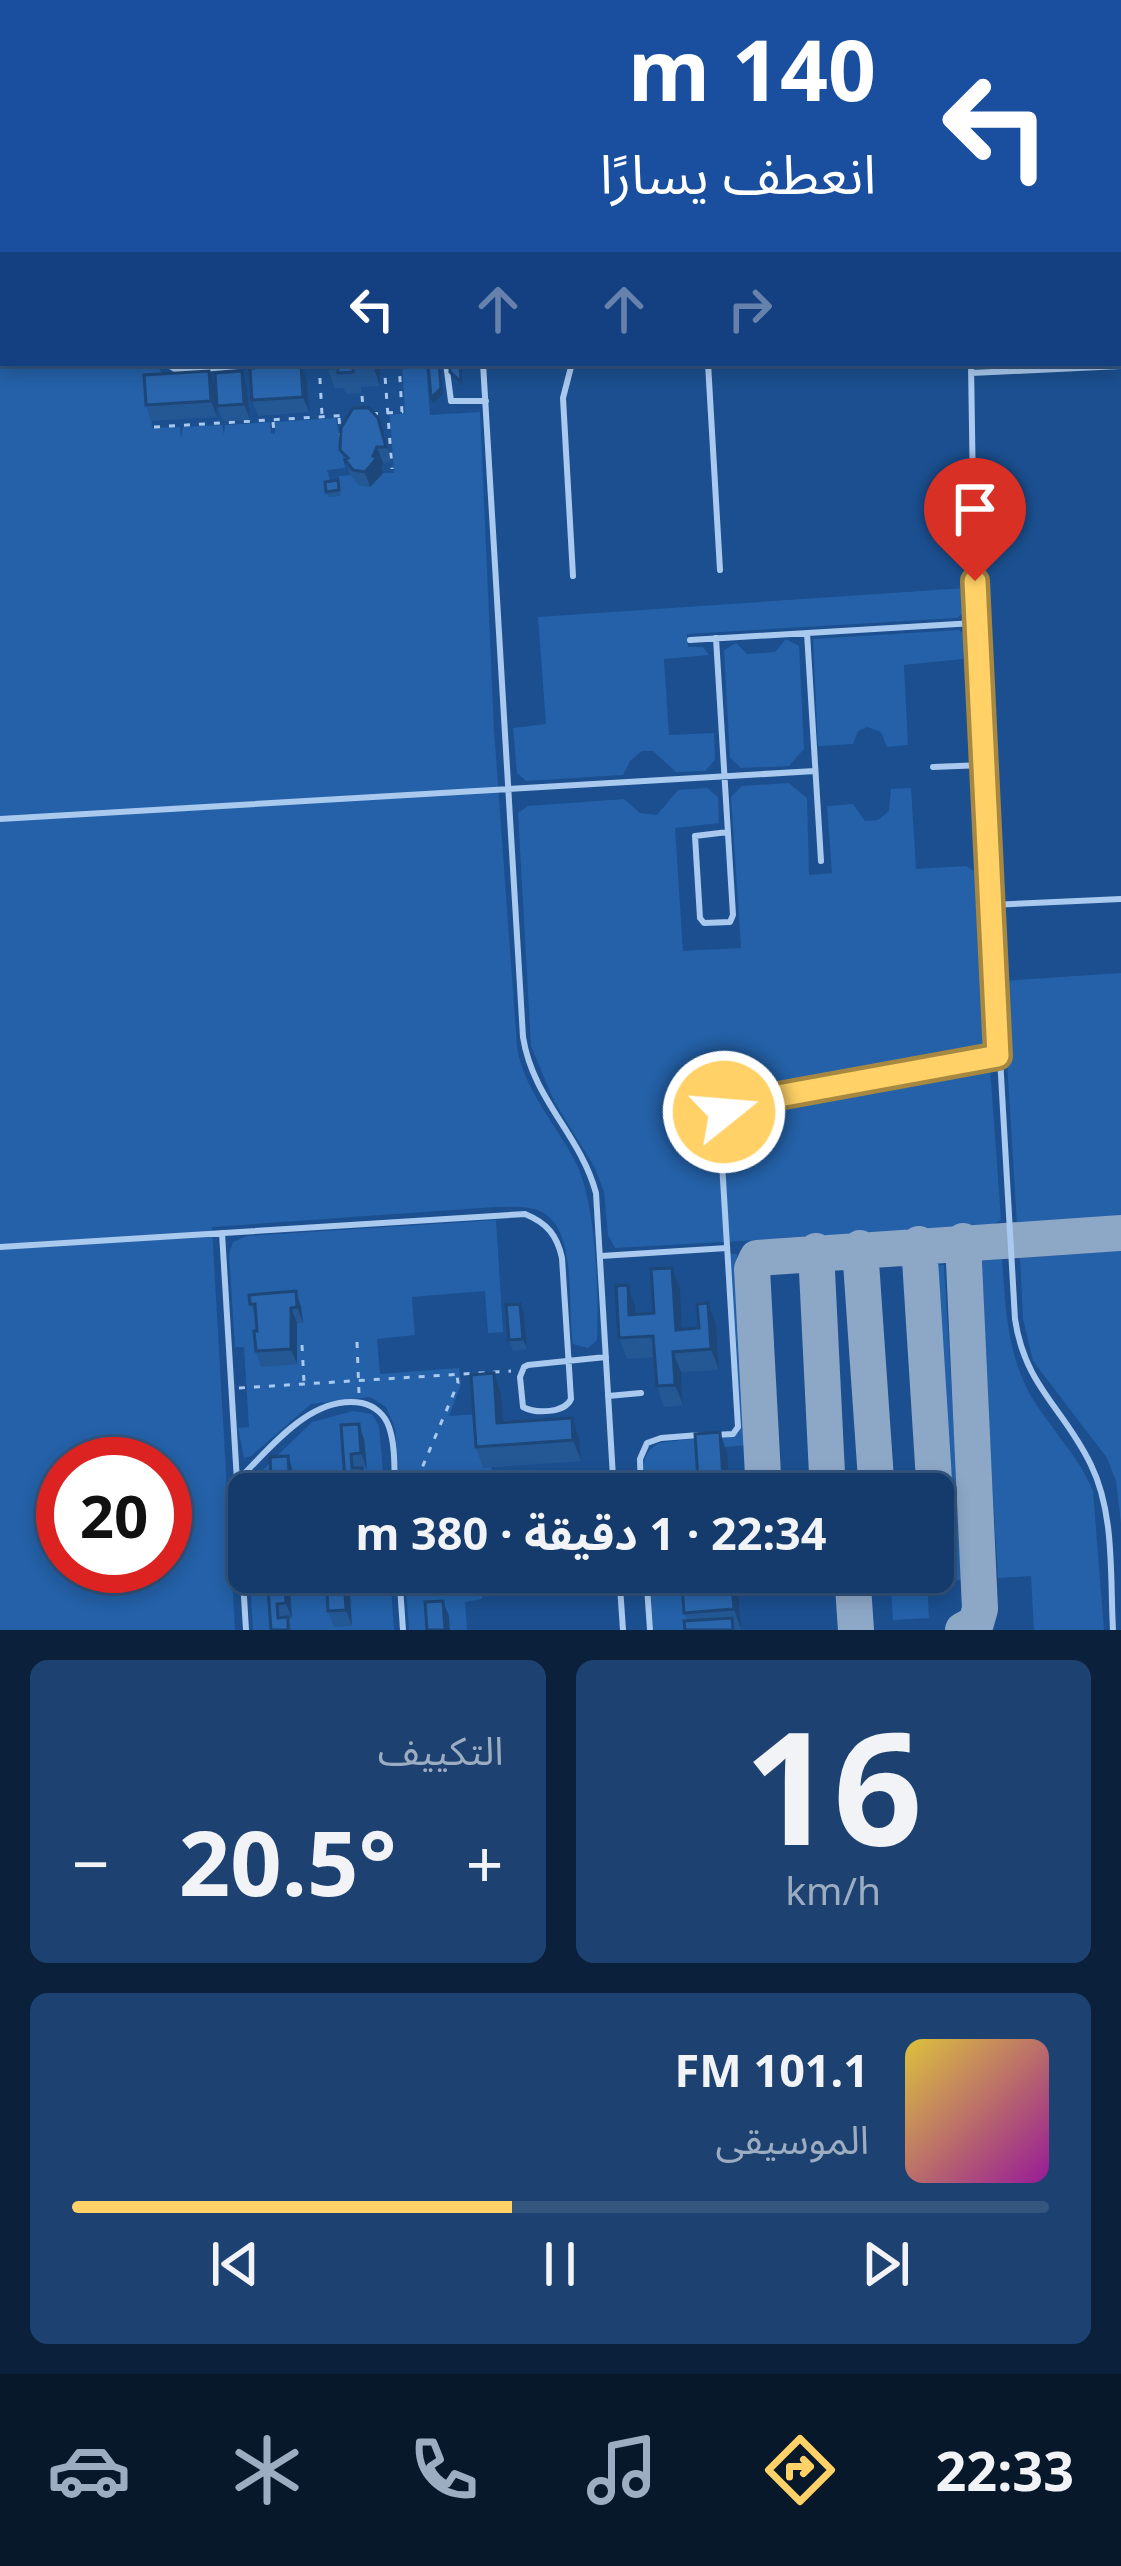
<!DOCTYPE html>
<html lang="ar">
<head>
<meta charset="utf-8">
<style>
	body { margin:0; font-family:"Noto Sans","Noto Sans Arabic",sans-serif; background:#1d4271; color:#f1f3f6; direction:rtl; height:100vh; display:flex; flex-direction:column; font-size:45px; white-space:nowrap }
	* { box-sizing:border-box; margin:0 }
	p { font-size:39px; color:#9dadc1 }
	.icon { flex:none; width:66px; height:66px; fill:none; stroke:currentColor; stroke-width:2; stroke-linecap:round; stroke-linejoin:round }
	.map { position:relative; height:1630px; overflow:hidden; direction:ltr }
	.drawer { display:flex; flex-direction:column; gap:30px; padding:30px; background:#0b203b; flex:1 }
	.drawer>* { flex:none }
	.guide { position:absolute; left:0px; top:0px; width:1122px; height:366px; box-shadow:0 6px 18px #0003,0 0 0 3px #33557e; direction:rtl; background:#1a4fa0; color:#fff; overflow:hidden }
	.speed { position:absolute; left:36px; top:1437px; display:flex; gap:24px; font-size:60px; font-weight:700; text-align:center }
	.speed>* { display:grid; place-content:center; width:156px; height:156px; border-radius:50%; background:#143b6b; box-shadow:0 6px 18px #0003,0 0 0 3px #33557e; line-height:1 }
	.speed .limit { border:18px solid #d22; background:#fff; color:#111 }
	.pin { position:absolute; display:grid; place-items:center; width:102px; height:102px; color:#fff; margin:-123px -51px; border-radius:50% 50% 50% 0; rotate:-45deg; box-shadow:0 0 12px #0007 }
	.pin .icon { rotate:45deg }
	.me { position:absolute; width:132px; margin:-66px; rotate:73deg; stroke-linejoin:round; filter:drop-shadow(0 0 9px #0008) }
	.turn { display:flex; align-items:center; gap:42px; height:252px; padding:0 48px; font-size:54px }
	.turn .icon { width:156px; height:156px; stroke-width:2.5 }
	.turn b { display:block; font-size:84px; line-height:102px }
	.lanes { display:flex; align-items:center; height:114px; padding:0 48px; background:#0003; justify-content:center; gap:60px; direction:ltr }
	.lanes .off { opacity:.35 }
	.big { font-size:90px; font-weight:700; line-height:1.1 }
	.drawer .widget { flex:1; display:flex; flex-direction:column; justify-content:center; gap:18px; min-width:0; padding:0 42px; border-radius:18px; background:#1d4271 }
	.drawer .dial { align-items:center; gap:0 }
	.dial b { font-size:156px; line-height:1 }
	.song { display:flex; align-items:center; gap:36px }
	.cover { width:144px; height:144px; border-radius:18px; background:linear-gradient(135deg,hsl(50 70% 55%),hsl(300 70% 35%)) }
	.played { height:12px; border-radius:6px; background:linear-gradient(90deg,#ffd166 45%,#33557e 45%) }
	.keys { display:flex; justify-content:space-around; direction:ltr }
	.heat { display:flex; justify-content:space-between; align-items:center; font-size:66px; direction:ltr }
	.drawer .tiles { flex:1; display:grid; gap:30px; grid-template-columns:1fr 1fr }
	.widget:last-child { grid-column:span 2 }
	.trip { position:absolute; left:228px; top:1473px; width:726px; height:120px; border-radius:18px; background:#143b6b; box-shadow:0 6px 18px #0003,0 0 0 3px #33557e; font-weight:700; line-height:120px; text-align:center; direction:rtl }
	.tabs { display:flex; height:192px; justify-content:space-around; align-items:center; background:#08182b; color:#9dadc1 }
	.tabs .icon { width:84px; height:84px }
	.tabs .current { color:#ffd166 }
	.tabs b { font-size:54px; color:#f1f3f6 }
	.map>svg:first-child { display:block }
</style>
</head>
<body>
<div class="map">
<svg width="1121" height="1630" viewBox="0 0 1121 1630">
	<rect width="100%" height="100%" fill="#1b4f8f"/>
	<path fill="#2461a8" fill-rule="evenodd" d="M0,0L314,3H3V363H154L165,376L149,391L152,428L180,427L181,438L183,427L222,425L224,435L225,425L270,422L271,433L275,434V422L336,418L345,468L327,470L332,486H337L339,476L351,475L359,485L370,487L383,473H394L390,415L405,413L402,363H426L430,415L480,412L494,729L517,1047C525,1093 556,1123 576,1163C596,1203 599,1294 597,1340L588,1348L573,1344C567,1308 578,1231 542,1212C528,1205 510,1207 495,1207L212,1227L235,1630H0ZM63,1464H165V1566H63Z
		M965,588V612L957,618L687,634L688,647H703L709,655L664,659L669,735L714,733L715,760L705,771L676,772L653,751H642L630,761L623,775L526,781L517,773L513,728L546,724L538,617Z
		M959,630L966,636L963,659L904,665L908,745L887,747L881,732L867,727L858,731L853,744L818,746L813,639Z
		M786,639L799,646L804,749L789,766L741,768L730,758L724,650L736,643L747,654L775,652Z
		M789,783L807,798L809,875L832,873L827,806L853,804L865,821L878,820L889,811L891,789L911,788L916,869L966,866L976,872L1001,1220L989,1227L615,1248L608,1235L604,1192L595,1168L554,1101L531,1046L518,813L528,806L624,799L640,813L657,815L678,790L707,788L718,797L719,823L675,828L683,951L741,948L731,797L742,786Z
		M1121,973V1219L1017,1224L1002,981Z
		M496,1220L503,1332L488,1333L485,1291L412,1297L415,1335L377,1339L380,1374L459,1368L461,1384L449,1416L479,1414L483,1467H491L499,1494H400L395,1428L386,1407L370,1397L311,1404L251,1456L244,1458L238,1428L249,1427L244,1347H235L229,1254L233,1242L247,1236Z
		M1121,1251V1524L1116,1481L1107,1458L1033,1361L1023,1319L1020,1258Z
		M730,1254H737L748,1445L702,1449L705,1494H645C644,1473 638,1454 659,1443L739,1433Z
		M1002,1259C1006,1312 1007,1359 1036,1404C1055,1434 1080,1458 1093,1491L1104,1630H1034L1031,1576L998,1578L979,1261Z
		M944,1265L963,1580L927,1582L929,1618L893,1620L890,1572H933V1539L949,1537L932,1266Z
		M353,1411L372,1414L379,1426L385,1494H249V1554L248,1484L312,1422Z
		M250,1572H390L394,1630H253Z
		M405,1572H486L482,1599L465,1602L467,1630H409Z
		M650,1572H711L691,1630H653Z"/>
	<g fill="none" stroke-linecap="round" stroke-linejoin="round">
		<path stroke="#8da7c7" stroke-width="36" d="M919,1244L936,1512L933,1523
			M860,1248L877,1494
			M816,1251L828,1494
			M764,1494L752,1269L757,1258L1121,1233
			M852,1572L856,1630
			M963,1630L976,1623L980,1609L963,1241"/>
		<path stroke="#a9c9ee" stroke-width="3" stroke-dasharray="6 9" stroke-linecap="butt" d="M315,0V3
			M319,363L322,415
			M384,363L392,469
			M362,396L363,407
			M372,414L402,412L399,363
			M339,418L341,441
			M273,422L274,432
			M154,427L350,415
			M357,1342L359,1394
			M302,1345L304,1382
			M239,1388L511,1371
			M411,1494L458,1383L457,1375"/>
		<path stroke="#a9c9ee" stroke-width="6" d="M327,0V3
			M636,0V3
			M888,0L892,3
			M731,3L782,0
			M913,3L951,0
			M0,104H3
			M165,363L178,371L250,365
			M446,363L451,401H486
			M483,363L523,1037C533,1100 580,1134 596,1193L614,1494
			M572,363L563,398L573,576
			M708,363L720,570
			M971,363L975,623L1015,1319C1025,1387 1064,1408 1091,1465C1115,1514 1110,1577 1113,1630
			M971,373L1121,366
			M807,633L821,861
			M716,638L733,915L730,922L704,923L700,918L695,836L728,832
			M690,640L974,623
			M933,767L983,765
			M0,819L815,771
			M990,905L1121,899
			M222,1233L246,1630
			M0,1247L525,1214C547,1223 557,1235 562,1258L571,1399C565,1413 536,1414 523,1407L520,1377L524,1367L528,1365L606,1357
			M601,1256L727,1248
			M608,1396L641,1393
			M713,1435L733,1434L738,1427L720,1130L724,1112L740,1103L998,1056
			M237,1481C269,1450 310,1394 362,1403C375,1406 385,1415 389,1427C396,1447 394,1473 395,1494
			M641,1494L640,1459L647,1443L661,1438L699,1435
			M399,1572L403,1630
			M619,1572L623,1630
			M646,1572L650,1630"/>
	</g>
	<path fill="#245895" d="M380,363V386L361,387V393L346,394L344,388H335L327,368Z
		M717,363H734V368L719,369Z
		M301,365L307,380L309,412L258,416L252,400L266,367Z
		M242,371L247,387L250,420L223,421L217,406Z
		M215,386L217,417L151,421L146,405Z
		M384,434L391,462L383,463L381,468L383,473L370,487L359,485L351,475L340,450Z
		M340,486V496L328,497L326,492Z
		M672,1268L680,1288L682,1329L699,1328L708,1303L716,1324L719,1370L681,1372L683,1405L664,1407L657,1386L655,1357L627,1359L619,1338L635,1306L636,1314L654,1313Z
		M296,1291L301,1307L303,1323H297V1364L261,1367L256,1351L257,1320L250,1304Z
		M524,1314L527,1349L513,1351L509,1340Z
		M494,1373L501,1394L503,1422L579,1438L581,1461L483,1468L476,1447Z
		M341,1425L364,1439L367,1469H362L368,1483L346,1494Z
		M288,1456L293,1472L295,1494H272Z
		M326,1572H348L349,1579L345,1580L350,1594L352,1626L334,1627L328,1611Z
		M416,1572H438L439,1586L421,1587Z
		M737,1572L741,1630H685L687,1621L684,1613Z
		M267,1574L290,1589L292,1619H288L292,1630H271Z"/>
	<path fill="#1d4779" d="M373,363H380V386L373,365Z
		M439,363L443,394L433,403L431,398Z
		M301,365L307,380L309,412L303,397Z
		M209,371L215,386L217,417L211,401Z
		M242,371L247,387L250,420L244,404Z
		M377,447L383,463L381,468L383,473L370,487L365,472Z
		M672,1268L680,1288L683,1350L676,1330Z
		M628,1285L635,1306L637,1336L629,1315Z
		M296,1291L301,1307L303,1323L297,1307Z
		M708,1303L716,1324L719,1370L711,1349Z
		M520,1304L524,1314L527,1349L523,1339Z
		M291,1308L297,1323V1364L291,1349Z
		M673,1352L681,1372L683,1405L675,1385Z
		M494,1373L501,1394L505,1443L497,1423Z
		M572,1418L579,1438L581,1461L573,1440Z
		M359,1424L364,1439L367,1469L361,1453Z
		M720,1432L727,1453L730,1494H724Z
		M288,1456L293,1472L295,1494H293L290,1486Z
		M362,1468L368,1483V1494H364Z
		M731,1572H737L741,1630L734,1609Z
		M284,1573L290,1589L292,1619L286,1603Z
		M344,1578L350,1594L352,1626L346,1610Z
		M443,1601L449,1616L450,1630H445Z"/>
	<path fill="#2a66ad" stroke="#1d4779" stroke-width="3" d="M269,363H284L287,366L301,365L303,397L252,400L250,368L266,367Z
		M327,363H373V365L353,366V372L338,373V367L327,368Z
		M428,363H439L441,388L431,398Z
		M450,363H460L461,382L450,372Z
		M209,371L211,401L146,405L144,375Z
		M242,371L244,404L217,406L215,373Z
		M353,408H369L378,418L386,447H377L373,456L377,458L365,472L353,470L345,460L348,458L340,450L341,428Z
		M338,480L339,490L326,492L325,482Z
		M672,1268L676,1330L699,1328L697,1304L708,1303L711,1349L673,1352L675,1385L657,1386L653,1336L619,1338L616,1286L628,1285L629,1315L654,1313L651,1269Z
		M296,1291L297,1307L291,1308V1349L256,1351L254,1331H257L255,1304H250L249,1295Z
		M520,1304L523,1339L509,1340L506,1305Z
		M494,1373L497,1423L572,1418L573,1440L476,1447L471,1375Z
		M359,1424L361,1453L351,1454L352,1468H362L364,1494H346L341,1425Z
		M720,1432L724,1494H699L695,1434Z
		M288,1456L290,1486H280L281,1494H272L270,1457Z
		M575,1489L576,1494H565V1490Z
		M326,1572H334V1579L344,1578L346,1610L328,1611Z
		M681,1572H731L734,1609L684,1613Z
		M284,1573L286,1603L277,1604L278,1618L288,1617V1630H271L267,1574Z
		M443,1601L445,1630H427L425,1602Z
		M732,1618L733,1630H685L684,1621Z"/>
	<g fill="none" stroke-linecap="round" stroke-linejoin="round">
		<defs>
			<path id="route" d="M724,1112L740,1103L998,1056L975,581"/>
		</defs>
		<use href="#route" stroke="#a68842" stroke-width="30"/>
		<use href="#route" stroke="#ffd166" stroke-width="21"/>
	</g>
</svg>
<div class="speed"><div class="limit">20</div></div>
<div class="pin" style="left:975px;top:581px;background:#d93025"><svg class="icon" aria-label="arrive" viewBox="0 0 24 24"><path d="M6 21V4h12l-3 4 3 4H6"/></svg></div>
<svg class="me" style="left:724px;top:1112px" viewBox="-20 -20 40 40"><circle r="17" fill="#ffd166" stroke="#fff" stroke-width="3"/><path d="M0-11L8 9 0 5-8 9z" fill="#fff"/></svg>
<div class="trip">22:34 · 1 دقيقة · 380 m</div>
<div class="guide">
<div class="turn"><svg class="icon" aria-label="left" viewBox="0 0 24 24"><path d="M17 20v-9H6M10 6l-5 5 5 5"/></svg><div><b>140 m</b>انعطف يسارًا</div></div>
<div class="lanes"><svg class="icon" aria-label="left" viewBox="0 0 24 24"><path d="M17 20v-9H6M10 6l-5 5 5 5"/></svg><svg class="icon off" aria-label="ahead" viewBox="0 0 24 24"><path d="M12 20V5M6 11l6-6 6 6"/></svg><svg class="icon off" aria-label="ahead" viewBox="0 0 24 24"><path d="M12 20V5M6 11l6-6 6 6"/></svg><svg class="icon off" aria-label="right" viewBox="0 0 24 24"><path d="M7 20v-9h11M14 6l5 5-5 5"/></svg></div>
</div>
</div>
<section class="drawer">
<div class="tiles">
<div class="widget dial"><b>16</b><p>km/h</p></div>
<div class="widget"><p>التكييف</p>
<div class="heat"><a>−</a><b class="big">20.5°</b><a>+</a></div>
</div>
<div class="widget">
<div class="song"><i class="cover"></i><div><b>101.1 FM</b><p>الموسيقى</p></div></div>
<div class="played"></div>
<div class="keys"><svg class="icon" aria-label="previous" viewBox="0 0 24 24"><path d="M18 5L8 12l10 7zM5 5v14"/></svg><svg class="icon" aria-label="pause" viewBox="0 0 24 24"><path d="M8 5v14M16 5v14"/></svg><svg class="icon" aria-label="next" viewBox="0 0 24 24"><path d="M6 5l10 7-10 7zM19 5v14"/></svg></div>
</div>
</div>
</section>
<nav class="tabs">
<b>22:33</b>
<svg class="icon current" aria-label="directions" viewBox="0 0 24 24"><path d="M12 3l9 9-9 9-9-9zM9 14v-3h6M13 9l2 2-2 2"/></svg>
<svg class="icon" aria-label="music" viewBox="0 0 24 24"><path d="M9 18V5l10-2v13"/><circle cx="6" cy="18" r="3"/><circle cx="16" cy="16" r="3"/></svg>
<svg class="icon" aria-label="phone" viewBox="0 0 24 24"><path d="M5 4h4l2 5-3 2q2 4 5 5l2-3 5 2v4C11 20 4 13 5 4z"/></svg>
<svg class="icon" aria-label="climate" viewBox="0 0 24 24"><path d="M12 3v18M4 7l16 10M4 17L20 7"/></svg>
<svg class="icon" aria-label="car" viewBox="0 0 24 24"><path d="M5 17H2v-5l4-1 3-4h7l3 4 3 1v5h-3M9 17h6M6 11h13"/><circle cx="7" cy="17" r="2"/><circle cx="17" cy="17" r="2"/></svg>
</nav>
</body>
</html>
